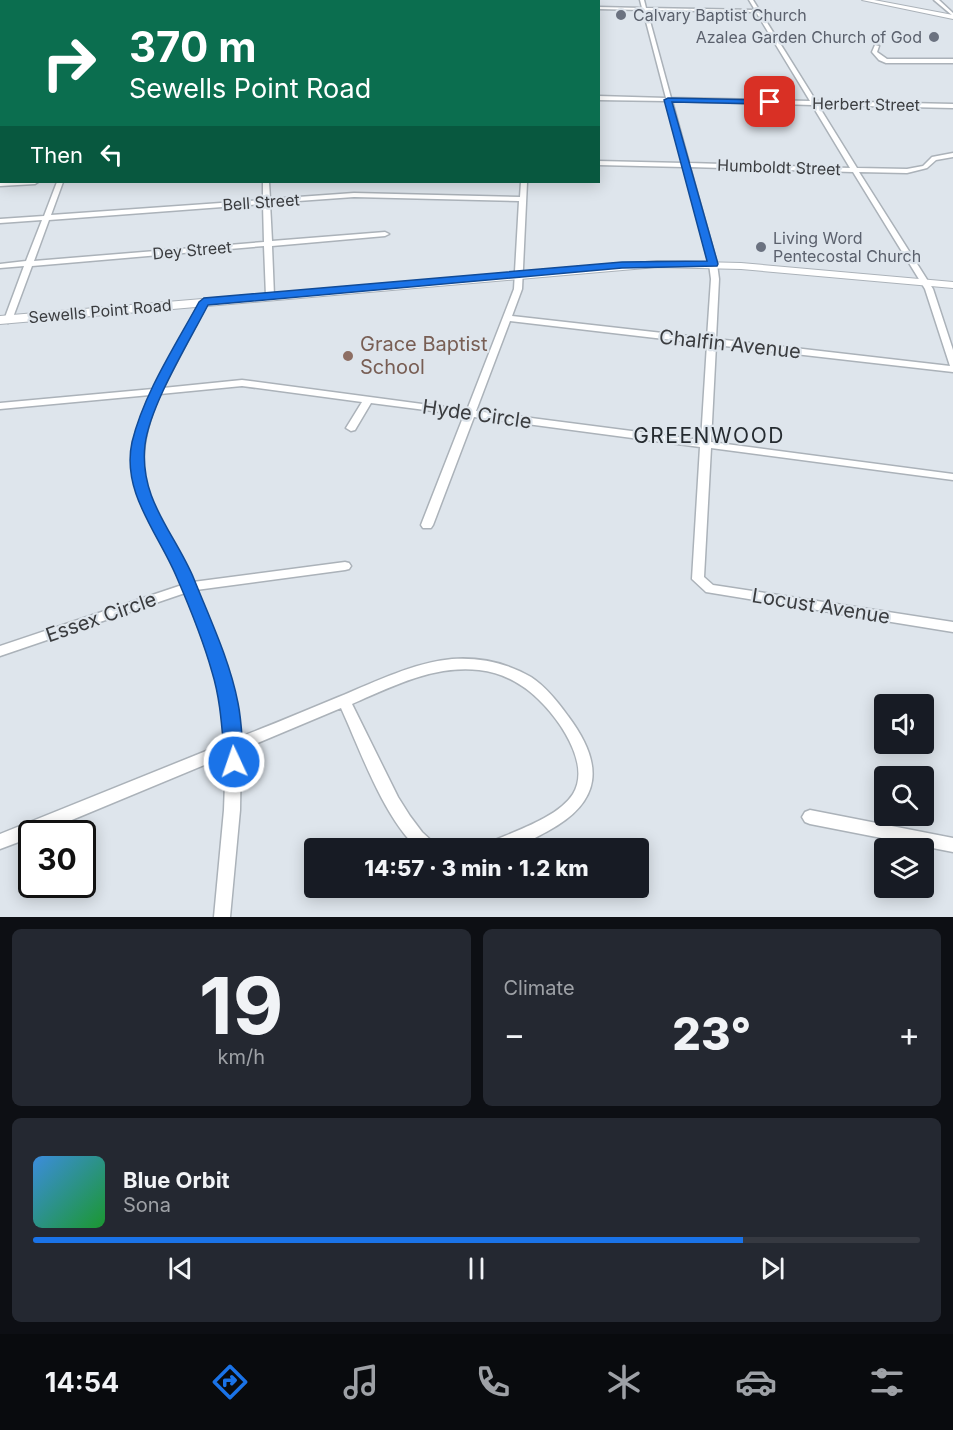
<!DOCTYPE html>
<html lang="en">
<head>
<meta charset="utf-8">
<style>
	body { margin:0; font-family:Inter,sans-serif; background:#242831; color:#f1f3f6; height:100vh; display:flex; flex-direction:column; font-size:22px; white-space:nowrap }
	* { box-sizing:border-box; margin:0 }
	p { font-size:20px; color:#9ea1a6 }
	.icon { flex:none; width:33px; height:33px; fill:none; stroke:currentColor; stroke-width:2; stroke-linecap:round; stroke-linejoin:round }
	.map { position:relative; height:917px; overflow:hidden }
	.side { display:flex; flex-direction:column; gap:12px; padding:12px; background:#0d0f14; flex:1 }
	.side>* { flex:none }
	.guide { position:absolute; left:0px; top:0px; width:600px; height:183px; box-shadow:0 3px 15px #0003; background:#0b6e4f; color:#fff; overflow:hidden }
	.buttons { position:absolute; left:874px; top:694px; display:grid; gap:12px }
	.buttons a { display:grid; place-items:center; width:60px; height:60px; border-radius:6px; background:#171b24; box-shadow:0 3px 15px #0003; font-size:30px }
	.speed { position:absolute; left:18px; top:820px; display:flex; gap:12px; font-size:30px; font-weight:700; text-align:center }
	.speed>* { display:grid; place-content:center; width:78px; height:78px; border-radius:50%; background:#171b24; box-shadow:0 3px 15px #0003; line-height:1 }
	.speed .limit { border:3px solid #111; border-radius:9px; background:#fff; color:#111 }
	.pin { position:absolute; display:grid; place-items:center; width:51px; height:51px; color:#fff; margin:-26px; border-radius:12px; box-shadow:0 3px 9px #0006 }
	.me { position:absolute; width:66px; margin:-33px; rotate:357deg; stroke-linejoin:round; filter:drop-shadow(0 0 4px #0008) }
	.turn { display:flex; align-items:center; gap:21px; height:126px; padding:0 30px; font-size:27px }
	.turn .icon { width:78px; height:78px; stroke-width:2.5 }
	.turn b { display:block; font-size:42px; line-height:51px }
	.then { display:flex; align-items:center; height:57px; padding:0 30px; background:#0003; gap:12px; font-size:22px }
	.big { font-size:45px; font-weight:800; line-height:1.1 }
	.side .tile { flex:1; display:flex; flex-direction:column; justify-content:center; gap:9px; min-width:0; padding:0 21px; border-radius:9px; background:#242831 }
	.side .dial { align-items:center; gap:0 }
	.dial b { font-size:78px; line-height:1 }
	.song { display:flex; align-items:center; gap:18px }
	.cover { width:72px; height:72px; border-radius:9px; background:linear-gradient(135deg,hsl(210 70% 55%),hsl(130 70% 35%)) }
	.played { height:6px; border-radius:3px; background:linear-gradient(90deg,#1a73e8 80%,#363941 80%) }
	.keys { display:flex; justify-content:space-around; direction:ltr }
	.heat { display:flex; justify-content:space-between; align-items:center; font-size:33px; direction:ltr }
	.side .tiles { flex:1; display:grid; gap:12px; grid-template-columns:1fr 1fr }
	.tile:last-child { grid-column:span 2 }
	.trip { position:absolute; left:304px; top:838px; width:345px; height:60px; border-radius:6px; background:#171b24; box-shadow:0 3px 15px #0003; font-weight:800; line-height:60px; text-align:center }
	.tabs { display:flex; height:96px; justify-content:space-around; align-items:center; background:#090b0e; color:#9ea1a6 }
	.tabs .icon { width:42px; height:42px }
	.tabs .active { color:#1a73e8 }
	.tabs b { font-size:27px; color:#f1f3f6 }
	.map>svg:first-child { display:block }
</style>
</head>
<body>
<div class="map">
<svg width="953" height="917" viewBox="0 0 953 917">
	<rect width="100%" height="100%" fill="#dee5ec"/>
	<g fill="none" stroke-linecap="round" stroke-linejoin="round">
		<defs>
			<path id="street" d="M47,0H51L46,2Z
				M129,0H133L128,2Z
				M258,0H262V2H258Z
				M387,0H391V2H387Z
				M468,0H478L462,2Z
				M640,0H644L646,8L755,10L749,0H753L816,101L953,104V108L818,105L857,168L907,169L923,166L932,157L953,153V157L936,160L927,168L907,173L859,172L933,289L953,350V372L716,345L711,442L953,474V480L711,448L704,577L713,585L953,622V632L706,592L692,579L700,447L474,417L433,525L431,528H423L421,525L464,415L371,403L355,430L351,431L346,428L362,402L242,386L160,394C122,481 156,506 193,582L345,562L349,563L351,566L349,569L345,570L196,590C216,637 237,686 240,737C274,724 307,710 341,696C377,681 413,663 452,659C479,657 507,663 531,677C546,687 558,702 568,716C604,764 603,801 548,831C536,837 520,848 507,849C499,850 492,849 484,849L486,844C512,832 558,818 573,794C594,760 549,703 522,686C509,677 495,672 479,670C434,665 393,686 352,704L398,797L410,816L422,832L435,844L437,849H418C383,816 361,752 341,708L241,750L240,810L230,917H214L224,810L226,756L38,834H32V837L0,849V834L226,743C224,690 204,642 185,593L0,656V646L182,585C147,507 110,483 150,395L0,409V403L153,389L200,302L204,299L208,302L163,388L242,380L467,410L514,289L519,201L354,197L270,203L272,241L385,232L389,234L385,236L272,246L274,296L270,298L266,296L264,246L32,266L12,320L8,323L4,320L24,266L0,268V264L26,261L42,220L0,223V219L44,216L57,182H63L51,215L263,200V182H269L270,199L354,193L520,197L521,182H527L522,289L512,316L707,338L711,279L709,264L684,167L598,165V161L683,163L666,101L598,100V96L666,98L643,10L598,9V7L642,8ZM647,10L756,12L810,101L671,98ZM672,101L812,105L850,168L689,163ZM690,167L853,172L925,289L950,366L716,339L719,279L717,264ZM263,204L264,242L34,261L49,220ZM510,321L707,344L701,440L476,411Z
				M934,0H939L953,13V16Z
				M875,45L879,46L877,52L887,59H953V63H886L879,60L872,52Z
				M0,117H2V121H0Z
				M0,182H38L35,184L0,186Z
				M810,810L953,838V852L810,824L805,822L802,817L805,812Z"/>
			<path id="secondary" d="M862,0H874L953,15V19Z
				M657,261L741,263L953,282V288L741,269L657,267L0,324V316Z"/>
			<path id="highway" d="M502,0H517L499,2Z
				M525,0H538L522,2Z
				M0,18H2V24H0Z
				M0,39H2V45H0Z
				M2,65V71L0,72V66Z"/>
		</defs>
		<use href="#street" stroke="#abb2b9" stroke-width="3"/>
		<use href="#secondary" stroke="#abb2b9" stroke-width="2"/>
		<use href="#highway" stroke="#abb2b9" stroke-width="2"/>
		<use href="#street" fill="#fff" fill-rule="evenodd"/>
		<use href="#secondary" fill="#fff" fill-rule="evenodd"/>
		<use href="#highway" fill="#fff" fill-rule="evenodd"/>
	</g>
	<path fill="#1a73e8" stroke="#114b97" stroke-width="1.5" d="M668,98L770,100L774,102L770,104L672,102L718,264L717,266L622,268L208,305C189,342 150,405 145,445C139,500 175,533 194,579C210,619 230,661 238,703C242,722 242,743 244,762L241,768L234,770L228,768L225,762C222,732 221,701 212,672C203,640 190,608 177,578C159,534 121,493 132,442C144,393 175,346 199,302L204,298L622,262L707,261L664,100Z"/>
	<g fill="#6b7280" stroke="#dee5ec" stroke-width="2">
		<circle cx="621" cy="15" r="6"/>
		<circle cx="934" cy="37" r="6"/>
		<circle cx="761" cy="247" r="6"/>
	</g>
	<circle fill="#8d6e63" stroke="#dee5ec" stroke-width="2" cx="348" cy="356" r="6"/>
	<g text-anchor="middle" dominant-baseline="central" stroke-width="4.5" stroke-linejoin="round" paint-order="stroke">
		<g font-size="16" fill="#5b616d" stroke="#dee5ec" text-anchor="start">
			<text x="633" y="15">Calvary Baptist Church</text>
			<text x="922" y="37" text-anchor="end">Azalea Garden Church of God</text>
			<text x="773" y="238">Living Word<tspan x="773" dy="18">Pentecostal Church</tspan></text>
		</g>
		<g font-size="16" fill="#3a3c3f" stroke="#dee5ec">
			<text transform="translate(866 104) rotate(1)">Herbert Street</text>
			<text transform="translate(779 167) rotate(2)">Humboldt Street</text>
			<text transform="translate(261 202) rotate(-4)">Bell Street</text>
			<text transform="translate(192 250) rotate(-5)">Dey Street</text>
			<text transform="translate(100 311) rotate(-5)">Sewells Point Road</text>
		</g>
		<g font-size="20" fill="#785e54" stroke="#dee5ec" text-anchor="start">
			<text x="360" y="344">Grace Baptist<tspan x="360" dy="23">School</tspan></text>
		</g>
		<g font-size="20" fill="#3a3c3f" stroke="#dee5ec">
			<text transform="translate(730 344) rotate(6)">Chalfin Avenue</text>
			<text transform="translate(477 414) rotate(8)">Hyde Circle</text>
			<text transform="translate(821 606) rotate(9)">Locust Avenue</text>
			<text transform="translate(101 617) rotate(-19)">Essex Circle</text>
		</g>
		<g font-size="21" letter-spacing="1.5" fill="#252b30" stroke="#dee5ec">
			<text x="709" y="435">GREENWOOD</text>
		</g>
	</g>
</svg>
<div class="buttons">
<a><svg class="icon" aria-label="sound" viewBox="0 0 24 24"><path d="M4 9h4l5-4v14l-5-4H4zM17 9q2 3 0 6"/></svg></a>
<a><svg class="icon" aria-label="search" viewBox="0 0 24 24"><circle cx="10" cy="10" r="6"/><path d="M15 15l6 6"/></svg></a>
<a><svg class="icon" aria-label="layers" viewBox="0 0 24 24"><path d="M12 4l9 5-9 5-9-5zM3 14l9 5 9-5"/></svg></a>
</div>
<div class="speed"><div class="limit">30</div></div>
<div class="pin" style="left:770px;top:102px;background:#d93025"><svg class="icon" aria-label="arrive" viewBox="0 0 24 24"><path d="M6 21V4h12l-3 4 3 4H6"/></svg></div>
<svg class="me" style="left:234px;top:762px" viewBox="-20 -20 40 40"><circle r="17" fill="#1a73e8" stroke="#fff" stroke-width="3"/><path d="M0-11L8 9 0 5-8 9z" fill="#fff"/></svg>
<div class="trip">14:57 · 3 min · 1.2 km</div>
<div class="guide">
<div class="turn"><svg class="icon" aria-label="right" viewBox="0 0 24 24"><path d="M7 20v-9h11M14 6l5 5-5 5"/></svg><div><b>370 m</b>Sewells Point Road</div></div>
<div class="then">Then<svg class="icon" aria-label="left" viewBox="0 0 24 24"><path d="M17 20v-9H6M10 6l-5 5 5 5"/></svg></div>
</div>
</div>
<section class="side">
<div class="tiles">
<div class="tile dial"><b>19</b><p>km/h</p></div>
<div class="tile"><p>Climate</p>
<div class="heat"><a>−</a><b class="big">23°</b><a>+</a></div>
</div>
<div class="tile">
<div class="song"><i class="cover"></i><div><b>Blue Orbit</b><p>Sona</p></div></div>
<div class="played"></div>
<div class="keys"><svg class="icon" aria-label="previous" viewBox="0 0 24 24"><path d="M18 5L8 12l10 7zM5 5v14"/></svg><svg class="icon" aria-label="pause" viewBox="0 0 24 24"><path d="M8 5v14M16 5v14"/></svg><svg class="icon" aria-label="next" viewBox="0 0 24 24"><path d="M6 5l10 7-10 7zM19 5v14"/></svg></div>
</div>
</div>
</section>
<nav class="tabs">
<b>14:54</b>
<svg class="icon active" aria-label="directions" viewBox="0 0 24 24"><path d="M12 3l9 9-9 9-9-9zM9 14v-3h6M13 9l2 2-2 2"/></svg>
<svg class="icon" aria-label="music" viewBox="0 0 24 24"><path d="M9 18V5l10-2v13"/><circle cx="6" cy="18" r="3"/><circle cx="16" cy="16" r="3"/></svg>
<svg class="icon" aria-label="phone" viewBox="0 0 24 24"><path d="M5 4h4l2 5-3 2q2 4 5 5l2-3 5 2v4C11 20 4 13 5 4z"/></svg>
<svg class="icon" aria-label="climate" viewBox="0 0 24 24"><path d="M12 3v18M4 7l16 10M4 17L20 7"/></svg>
<svg class="icon" aria-label="car" viewBox="0 0 24 24"><path d="M5 17H2v-5l4-1 3-4h7l3 4 3 1v5h-3M9 17h6M6 11h13"/><circle cx="7" cy="17" r="2"/><circle cx="17" cy="17" r="2"/></svg>
<svg class="icon" aria-label="filters" viewBox="0 0 24 24"><path d="M4 7h16M4 17h16"/><circle cx="9" cy="7" r="2"/><circle cx="15" cy="17" r="2"/></svg>
</nav>
</body>
</html>
